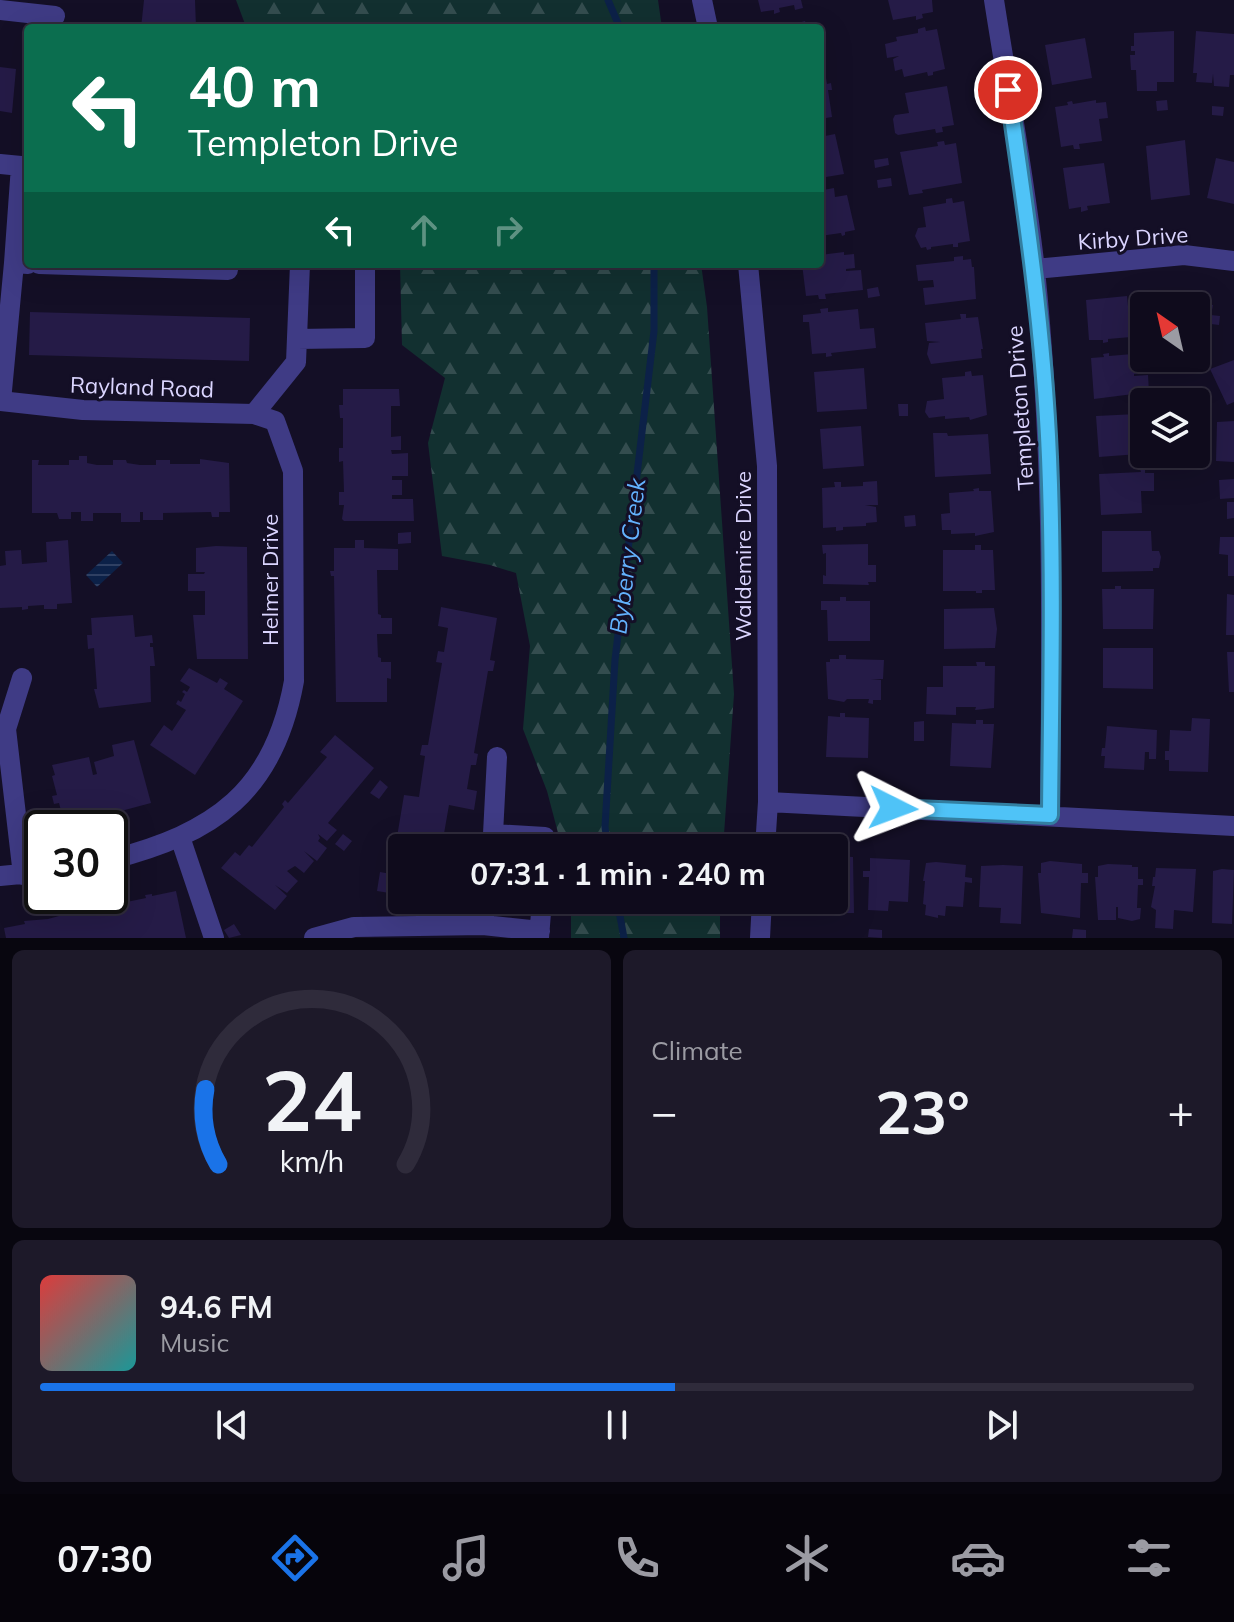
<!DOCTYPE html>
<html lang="en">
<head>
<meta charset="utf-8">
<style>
	body { margin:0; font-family:Mulish,sans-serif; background:#1d1929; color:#f1f3f6; height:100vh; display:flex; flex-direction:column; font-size:30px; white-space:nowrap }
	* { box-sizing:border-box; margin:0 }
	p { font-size:26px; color:#9b9ba3 }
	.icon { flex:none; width:44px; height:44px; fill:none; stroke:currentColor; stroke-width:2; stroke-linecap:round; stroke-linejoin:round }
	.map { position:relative; height:938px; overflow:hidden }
	.sheet { display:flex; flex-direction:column; gap:12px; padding:12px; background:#08060f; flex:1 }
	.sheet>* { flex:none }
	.top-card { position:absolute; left:24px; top:24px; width:800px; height:244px; border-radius:8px; box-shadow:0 8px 32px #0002,0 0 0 2px #2f2b3b; background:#0b6e4f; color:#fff; overflow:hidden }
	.needle { width:52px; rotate:326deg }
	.controls { position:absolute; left:1130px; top:292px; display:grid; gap:16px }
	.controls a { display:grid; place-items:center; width:80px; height:80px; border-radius:8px; background:#0f0b1c; box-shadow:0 8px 32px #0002,0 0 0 2px #2f2b3b; font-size:40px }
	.speed { position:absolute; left:24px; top:810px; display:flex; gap:16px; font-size:40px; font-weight:700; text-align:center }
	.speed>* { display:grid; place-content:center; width:104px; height:104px; border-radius:50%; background:#0f0b1c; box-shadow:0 8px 32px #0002,0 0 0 2px #2f2b3b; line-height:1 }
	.speed .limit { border:4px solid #111; border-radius:12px; background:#fff; color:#111 }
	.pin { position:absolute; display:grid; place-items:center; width:68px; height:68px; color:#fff; margin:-34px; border:4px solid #fff; border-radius:50%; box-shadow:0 2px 8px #0007 }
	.me { position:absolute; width:88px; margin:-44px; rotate:93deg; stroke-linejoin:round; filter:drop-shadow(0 0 6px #0008) }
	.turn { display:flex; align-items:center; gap:28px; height:168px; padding:0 32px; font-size:36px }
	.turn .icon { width:104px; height:104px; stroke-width:2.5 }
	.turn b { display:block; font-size:56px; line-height:68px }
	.lanes { display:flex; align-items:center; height:76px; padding:0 32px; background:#0003; justify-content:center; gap:40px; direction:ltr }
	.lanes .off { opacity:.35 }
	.big { font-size:60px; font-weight:700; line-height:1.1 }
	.sheet .widget { flex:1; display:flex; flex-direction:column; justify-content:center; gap:12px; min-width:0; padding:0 28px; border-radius:12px; background:#1d1929 }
	.sheet .dial { align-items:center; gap:0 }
	.dial svg { height:208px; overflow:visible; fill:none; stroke:#2f2b3b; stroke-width:7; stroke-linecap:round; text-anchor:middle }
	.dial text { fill:#f1f3f6; stroke:none }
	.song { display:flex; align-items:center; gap:24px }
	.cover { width:96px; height:96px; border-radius:12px; background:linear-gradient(135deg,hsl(0 70% 55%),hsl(180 70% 35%)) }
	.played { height:8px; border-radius:4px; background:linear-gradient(90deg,#1a73e8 55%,#2f2b3b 55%) }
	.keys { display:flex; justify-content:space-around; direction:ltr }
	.heat { display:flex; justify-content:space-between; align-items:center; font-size:44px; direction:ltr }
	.sheet .tiles { flex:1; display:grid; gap:12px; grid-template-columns:1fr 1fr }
	.widget:last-child { grid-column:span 2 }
	.trip { position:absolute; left:388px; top:834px; width:460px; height:80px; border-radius:8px; background:#0f0b1c; box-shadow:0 8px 32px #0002,0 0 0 2px #2f2b3b; font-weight:700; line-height:80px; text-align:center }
	.tabs { display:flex; height:128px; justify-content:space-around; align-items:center; background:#06040b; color:#9b9ba3 }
	.tabs .icon { width:56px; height:56px }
	.tabs .on { color:#1a73e8 }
	.tabs b { font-size:36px; color:#f1f3f6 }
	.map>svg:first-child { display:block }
</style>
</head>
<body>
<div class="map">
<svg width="1234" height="938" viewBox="0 0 1234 938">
	<defs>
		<pattern id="forest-firs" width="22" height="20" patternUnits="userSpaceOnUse" patternTransform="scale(2)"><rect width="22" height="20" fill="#123030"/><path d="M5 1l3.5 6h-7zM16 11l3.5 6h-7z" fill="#344d4f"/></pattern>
		<pattern id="water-rules" width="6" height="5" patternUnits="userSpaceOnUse" patternTransform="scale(2)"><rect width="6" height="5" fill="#0c2148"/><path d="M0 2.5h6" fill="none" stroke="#2f4063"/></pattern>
	</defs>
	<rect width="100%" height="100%" fill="#140f26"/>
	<path fill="url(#forest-firs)" d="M236,0H658L662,28H251L245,24Z
		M400,264H701L707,307L734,694L723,848H562L547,791L523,729L530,646L516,573L490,565L442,556L428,443L445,378L402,345Z
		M571,900H720V938H571Z"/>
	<path fill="url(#water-rules)" d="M112,551L123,563L97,587L86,575Z"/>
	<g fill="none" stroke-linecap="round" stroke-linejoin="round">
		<path stroke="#0c2148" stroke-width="7" d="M608,0L620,28
			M608,848L605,827L615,660L654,331V264
			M617,900L624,938"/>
	</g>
	<path fill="#251b47" d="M144,0H195L196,27L141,28Z
		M758,0H801L803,8L795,10L794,5L779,8L780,12L774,14V10L761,12Z
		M888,0H932L933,12L922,14L923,18L916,20V16L893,20Z
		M805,21L806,24L817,22L819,28H780Z
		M925,27L926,31L937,29L945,69L933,72V75L928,76L927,72L904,77L902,69L895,71L893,59L899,56L887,58L885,44L897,41L896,37L918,33V29Z
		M1174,31V82H1157V91H1137L1136,70H1131L1130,55H1135V51H1131V46H1134V33Z
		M1196,31L1234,34V75H1230L1229,87L1214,86L1213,74L1212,83L1196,82L1197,73H1193Z
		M1085,38L1092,78L1052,85L1045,45Z
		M0,67L16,69L12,113L0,111Z
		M826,78L827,84L831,83L832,90H828L832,117L820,119V79Z
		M947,86L954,125L942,127L943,132L936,133L935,129L898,135L895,133L893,119L895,115L909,113L905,93Z
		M1096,100V103L1106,102L1108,118L1099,119L1102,141L1079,144L1080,149H1074L1073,145L1061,147L1055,107L1068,105L1067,102L1072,101L1073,104Z
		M1167,100L1168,110L1157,111L1156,101Z
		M1212,106L1224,107L1223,116L1212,115Z
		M835,134L844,174L820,178V137Z
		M1185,140L1190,195L1151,200L1146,146Z
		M944,141L945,145L956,143L962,183L922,190L923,193L909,195L900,152L938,146L937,142Z
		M888,158L889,165L875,168L874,160Z
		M1216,158L1234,162V204L1207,198Z
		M1104,163L1110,203L1087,206L1088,210L1081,212V207L1069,209L1063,168Z
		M891,178L892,186L878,188L877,180Z
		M834,188L835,197L847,195L855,230L845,232V235L842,236L841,233L820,236V196L824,195L823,190Z
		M952,198L953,203L964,201L970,241L958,243V247H953V244L931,247V249L927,250L926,247L921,248L915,236L918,228L926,227L923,207L946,203V199Z
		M844,252V255L854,254L855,268L846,269V271L861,270L863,290L825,294L826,299H819L818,295L806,296L802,264H820V255Z
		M963,256V260L971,259L972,267H974L976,299L925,305L923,288L934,287L933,280L918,281L916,265L954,261V257Z
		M878,287L880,296L868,298L867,289Z
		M1127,296L1131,337L1108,339V342L1103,343V340H1089L1086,300Z
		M1180,300L1213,305L1211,315L1220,316L1219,325L1211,324L1207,359L1196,358V306H1172L1173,302Z
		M828,308V312L858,309L860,329L874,328L876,348L831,353L832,356L826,357V353L812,354L809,322H803V315L821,313L820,309Z
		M30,312L250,318L249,361L29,355Z
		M960,314H966V318L978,317L983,349H981L982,358L931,364L927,354L929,343L940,342L927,341L925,323L961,319Z
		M1109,353V356L1144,353L1147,373L1134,374V376L1148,375L1149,392L1094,399L1091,358L1104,357L1103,354Z
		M1234,360V402L1227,405L1210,369Z
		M864,368L867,409L817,412L814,372Z
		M971,371L972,376L983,375L987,415L970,420L969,417L945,419V416L929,418L925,412L927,401L944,399L942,378L965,376V372Z
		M343,389H399L400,406H391V437L401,436V450H391L392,454L408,453V476H392V480H402V495H392V499H413L414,521H344L342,519L344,505H339V492H344L343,461L339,462V448H343V418H340L339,405H343Z
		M898,404H908V416H899Z
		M1137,414L1139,454L1099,457L1096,416Z
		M1234,421V462L1216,461L1217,422Z
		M861,426L864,466L823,469L820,429Z
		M933,433H947L948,436L988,434L991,474L935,477Z
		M79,456H87V463L97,465H113V460H126L127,463L140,465H156V460H170V464H200V459L229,463L230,512H219V517H212L211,512L163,513V520H143V512H140V522H121V513H93V521H81V512H71V519H59L57,513H32V460H39L38,465H69V460H79Z
		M1140,469H1145V473H1154V491H1141L1142,513L1101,515L1099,474L1141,472Z
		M1234,479V498L1220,499L1219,480Z
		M877,481L878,505H865L876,507L877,522L866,523V526L843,527V530L836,531V527L823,528L822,488L835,487L834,482H841V487L863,486V482Z
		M979,488V491H991L994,532L975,536V533L951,534V530H942L941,514L950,513L949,493L974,491L973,489Z
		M1227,502H1234V518L1227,519Z
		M915,515L916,526L905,527L904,516Z
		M1102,531H1151L1152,551H1159L1161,557L1159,568H1153V571L1102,572Z
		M411,532V543L398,544V533Z
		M1220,537H1234V576H1228V555L1219,554Z
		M68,540L72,603L57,604V609H44V605L28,606V609L22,610V607L0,608V566L6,565L5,551L21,550L22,564L47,562L46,542Z
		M355,540H364V548L398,549V570H377L378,614L381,615V618H392V634H377L378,657L381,658V662H391V679L387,678V702H336L334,576H331L330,571H334V548H355Z
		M868,544V565H876V582H868L869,585L823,584V575L826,576V553L823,554L822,545Z
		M975,545H981V550H993L995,590H982V593H976V591H943V550H975Z
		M216,546L247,547L248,659H197L193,615H205V591H188V574H204L205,572H196V548Z
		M1115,586H1121V589H1154L1153,629H1103L1102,589H1115Z
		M1227,594L1234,595V635H1226Z
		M840,597H846V601H870V641H828L827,610H821V601H840Z
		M441,607L497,618L490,660L495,661L493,671H488L474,753L478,754L476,765H471L467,789L477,791L474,810L449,805L442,845L449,848H402V895L377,891L380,872L391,874L395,848L389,847L391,836L397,837L404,795L419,797L425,756L420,755L422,745H428L442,663L436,662L438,651L444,652L448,628L438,626Z
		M994,608L997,629L995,648L944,649V609Z
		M133,615L135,637L152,635L153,643H150V647H153L155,666H150L151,702L99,708L94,689H97L94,648L88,649L87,635H92L91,618Z
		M1103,648H1153V689L1103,688Z
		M1227,652H1234V692H1229Z
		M839,655H846V659L884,660L883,679H871L881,680V700H873V704L868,703L869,699H847L844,702L828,699L826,662H830V659H839Z
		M976,662H985V666H995L994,708L975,710L976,707H956V715L926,714L927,687H943V666H977Z
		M189,668L217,683L220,678L228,683L224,689L243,701L195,775L150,745L164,725L172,731L186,710L176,704L178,700L181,702L185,694L182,692L184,690L187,692L190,687L180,681Z
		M840,713H845V717L869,718L868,758L826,757L828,716L840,717Z
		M1192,718L1210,719L1208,772L1169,771V760H1165V751H1169L1170,730L1191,731Z
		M976,720H983V724H994L991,768L950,766L952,723L976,724Z
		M924,721V741H914V722Z
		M1107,726L1157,730L1156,759H1149V752H1145L1144,770L1104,768L1105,756H1101L1102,748H1105Z
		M335,735L374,768L328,823L337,830L327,841L318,834L320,838L318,841L327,848L317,861L304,851L314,861L304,873L295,866L287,871L298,881L287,893L275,885L287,896L275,910L221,868L235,852L240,856L249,845L252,847L284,807L282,804L285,800L288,803L327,757L320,752Z
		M134,740L151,803L65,826L59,803L54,804L52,796L57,795L52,776L55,775L52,765L89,757L93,775L97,774L94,762L114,756L112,745Z
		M380,780L388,787L379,799L370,793Z
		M343,834L352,841L344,851L335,844Z
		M834,856L853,857L854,913H832Z
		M870,858L910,860L908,902L889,901L888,911L868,910L869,877H863V871H870Z
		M1050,861L1082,864V873H1088V883H1081L1080,918L1041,913L1038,873H1041V863Z
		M936,862L966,865L965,877L972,878V883L965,882L963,907L946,906L945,916L938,915V918L925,915L926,905L923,904L925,881H923L926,863Z
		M1108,864L1132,865V867H1138V879H1143V885H1138L1137,908H1141L1140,919L1132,921L1118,918V907H1116V920H1098L1095,877H1098V866Z
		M1003,865L1023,866L1021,924L1000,923L1001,908L979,907L981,866Z
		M1156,868L1196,869L1193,912L1174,910L1173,929L1155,928L1156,910L1151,907L1155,886H1152L1153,877H1155Z
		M1222,869L1234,870L1232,924L1212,923L1213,871Z
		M176,891L186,938H6L4,928L25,924L24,921L48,919L59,916L58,913L73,910L74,913L102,907L101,904L111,902L117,901V904L146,898L145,895L152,894V896Z
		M234,924L241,935L229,938L224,930Z
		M869,929L882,930V938L868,937Z
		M1073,929L1086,930V938H1072Z"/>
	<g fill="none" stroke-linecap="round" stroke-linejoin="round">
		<path stroke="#3f3b85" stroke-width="20" d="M702,0L708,28
			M994,0C1008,90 1025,180 1035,270C1054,451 1052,633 1050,815
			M0,10L55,16
			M0,164L21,166L14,263
			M39,264L228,270
			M748,264L767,466L768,802L765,848
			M1035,269L1184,255L1234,261
			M297,339L365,338V264
			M0,401L83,410L254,414L275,421L293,471L294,681C274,792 215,833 110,860
			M1,401L14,263L28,264
			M254,414L296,362L300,264
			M22,678L6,729L23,875
			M497,757L493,834L545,837V848
			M768,802L1234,826
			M180,837L214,938
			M0,876L42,872
			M483,925L540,931
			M314,938L354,927L483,925L486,900
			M539,938L542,900
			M760,938L762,900"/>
	</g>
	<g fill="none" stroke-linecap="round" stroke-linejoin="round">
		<defs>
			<path id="route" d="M893,808L1050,815C1051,696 1054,577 1049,457C1044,334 1026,212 1008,90"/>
		</defs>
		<use href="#route" stroke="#337fa1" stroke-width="20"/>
		<use href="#route" stroke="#4fc3f7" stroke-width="14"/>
	</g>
	<g text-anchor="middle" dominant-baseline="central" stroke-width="6" stroke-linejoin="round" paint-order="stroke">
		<g font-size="22" fill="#dbd5ff" stroke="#140f26">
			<text transform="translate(1133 238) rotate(-4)">Kirby Drive</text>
			<text transform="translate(142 387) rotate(2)">Rayland Road</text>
			<text transform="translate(1020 408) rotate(-94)">Templeton Drive</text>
			<text transform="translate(743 556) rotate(-90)">Waldemire Drive</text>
			<text transform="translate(270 580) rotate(-90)">Helmer Drive</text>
		</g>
		<g font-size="24" font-style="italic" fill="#63b2fe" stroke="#140f26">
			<text transform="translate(627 556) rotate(-83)">Byberry Creek</text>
		</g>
	</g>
</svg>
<div class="controls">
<a><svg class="needle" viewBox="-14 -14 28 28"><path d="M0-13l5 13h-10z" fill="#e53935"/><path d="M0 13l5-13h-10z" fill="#9b9ba3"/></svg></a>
<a><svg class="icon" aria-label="layers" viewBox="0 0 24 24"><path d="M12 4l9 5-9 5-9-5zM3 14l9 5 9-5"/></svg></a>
</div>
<div class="speed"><div class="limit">30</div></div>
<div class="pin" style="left:1008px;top:90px;background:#d93025"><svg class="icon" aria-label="arrive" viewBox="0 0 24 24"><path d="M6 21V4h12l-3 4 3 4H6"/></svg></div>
<svg class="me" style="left:893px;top:808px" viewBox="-20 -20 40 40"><path d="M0-17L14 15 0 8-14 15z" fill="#4fc3f7" stroke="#fff" stroke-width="4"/></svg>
<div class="trip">07:31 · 1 min · 240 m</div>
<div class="top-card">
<div class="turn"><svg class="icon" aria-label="left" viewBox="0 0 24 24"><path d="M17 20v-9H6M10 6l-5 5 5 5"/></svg><div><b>40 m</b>Templeton Drive</div></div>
<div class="lanes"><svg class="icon" aria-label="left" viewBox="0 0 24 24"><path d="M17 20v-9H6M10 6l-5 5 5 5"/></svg><svg class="icon off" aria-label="ahead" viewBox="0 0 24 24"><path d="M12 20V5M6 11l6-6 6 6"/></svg><svg class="icon off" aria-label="right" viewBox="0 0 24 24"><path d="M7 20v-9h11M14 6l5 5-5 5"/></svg></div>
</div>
</div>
<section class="sheet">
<div class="tiles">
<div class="widget dial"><svg viewBox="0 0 100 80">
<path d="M14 69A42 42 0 1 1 86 69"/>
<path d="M14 69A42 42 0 0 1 9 40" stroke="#1a73e8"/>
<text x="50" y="56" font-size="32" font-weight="700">24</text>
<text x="50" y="72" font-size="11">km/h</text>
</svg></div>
<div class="widget"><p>Climate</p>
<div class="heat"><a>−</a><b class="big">23°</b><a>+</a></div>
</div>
<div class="widget">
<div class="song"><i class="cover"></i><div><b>94.6 FM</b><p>Music</p></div></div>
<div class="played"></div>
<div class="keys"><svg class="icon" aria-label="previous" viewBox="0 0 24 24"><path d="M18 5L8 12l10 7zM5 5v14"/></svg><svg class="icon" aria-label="pause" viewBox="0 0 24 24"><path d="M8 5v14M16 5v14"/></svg><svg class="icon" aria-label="next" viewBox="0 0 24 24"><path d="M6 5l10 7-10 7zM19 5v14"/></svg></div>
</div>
</div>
</section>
<nav class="tabs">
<b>07:30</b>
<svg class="icon on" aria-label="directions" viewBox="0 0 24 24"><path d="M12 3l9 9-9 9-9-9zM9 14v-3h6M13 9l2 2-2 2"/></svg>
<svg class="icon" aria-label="music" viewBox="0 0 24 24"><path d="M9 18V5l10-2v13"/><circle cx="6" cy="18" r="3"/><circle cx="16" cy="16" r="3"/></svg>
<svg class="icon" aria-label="phone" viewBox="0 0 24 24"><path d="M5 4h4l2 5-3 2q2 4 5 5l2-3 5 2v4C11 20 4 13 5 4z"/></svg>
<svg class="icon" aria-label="climate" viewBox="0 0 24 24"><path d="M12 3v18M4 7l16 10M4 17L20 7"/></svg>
<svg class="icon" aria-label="car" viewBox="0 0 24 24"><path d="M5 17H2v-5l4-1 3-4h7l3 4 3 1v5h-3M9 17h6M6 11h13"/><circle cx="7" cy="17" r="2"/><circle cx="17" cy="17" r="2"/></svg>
<svg class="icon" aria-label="filters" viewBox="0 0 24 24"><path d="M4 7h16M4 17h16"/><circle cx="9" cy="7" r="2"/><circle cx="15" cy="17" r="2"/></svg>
</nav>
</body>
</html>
